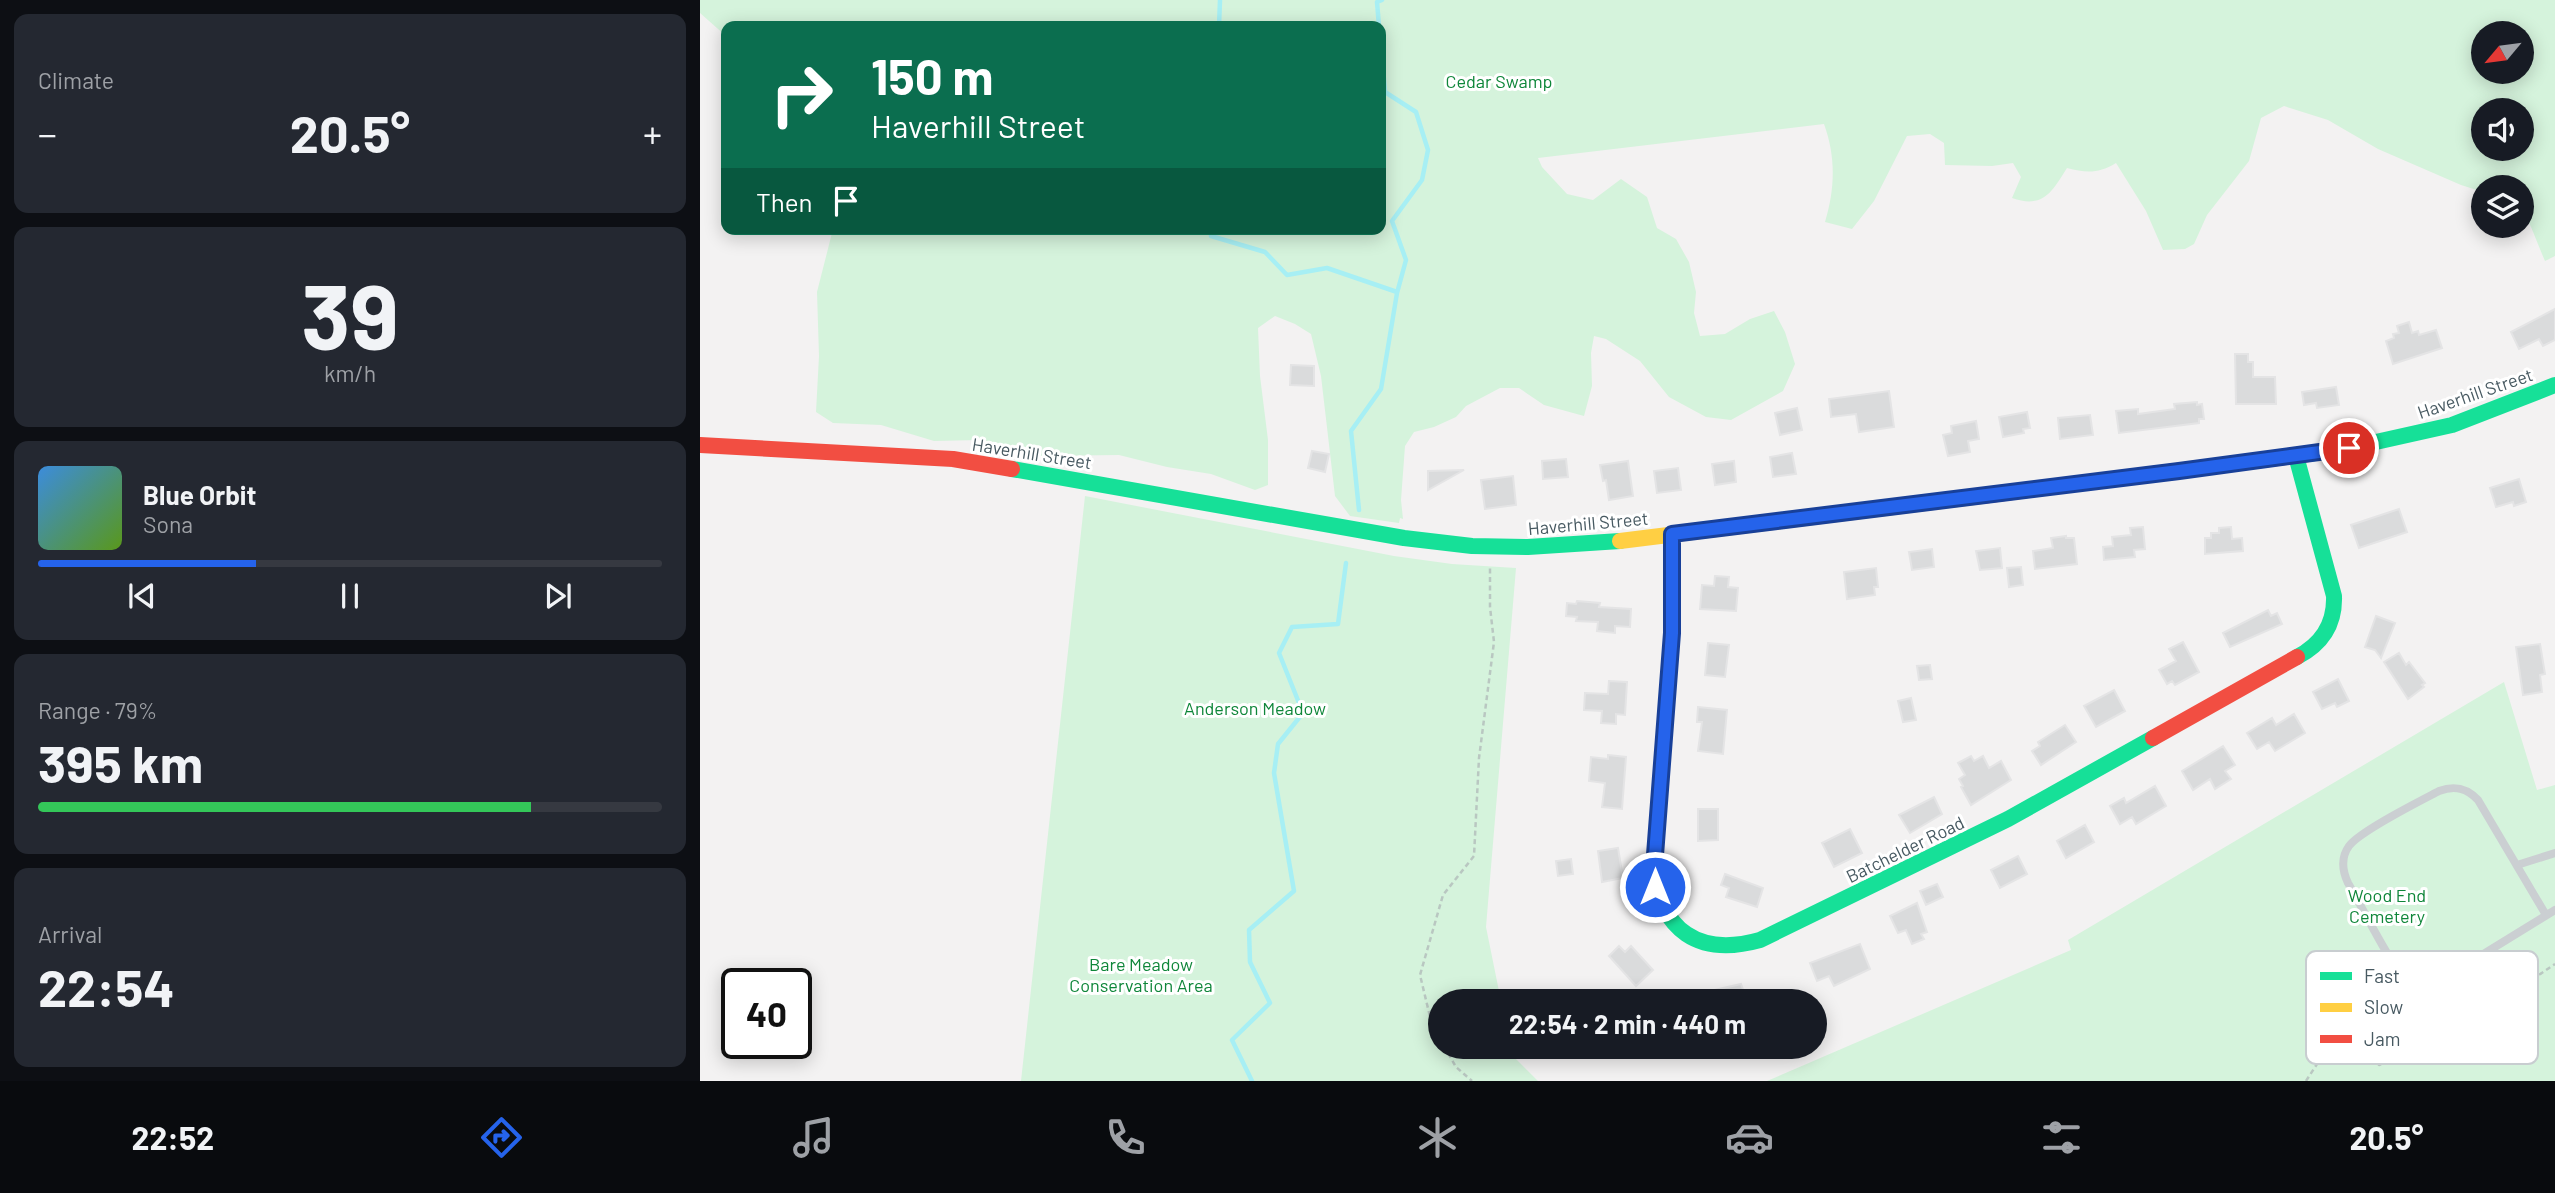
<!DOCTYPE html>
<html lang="en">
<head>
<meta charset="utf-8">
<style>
	body { margin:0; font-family:Barlow,sans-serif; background:#242831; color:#f1f3f6; height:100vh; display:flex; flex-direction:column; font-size:26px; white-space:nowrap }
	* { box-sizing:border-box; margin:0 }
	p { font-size:23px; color:#9ea1a6 }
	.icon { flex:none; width:38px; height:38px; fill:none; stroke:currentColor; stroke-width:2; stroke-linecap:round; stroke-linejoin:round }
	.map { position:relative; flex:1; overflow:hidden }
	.sheet { display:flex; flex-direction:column; gap:14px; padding:14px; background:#0d0f14; width:700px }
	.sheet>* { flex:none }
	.hud { position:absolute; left:21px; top:21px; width:665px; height:214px; border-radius:14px; box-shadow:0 4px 18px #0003; background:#0b6e4f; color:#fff; overflow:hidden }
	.needle { width:46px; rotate:241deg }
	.buttons { position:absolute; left:1771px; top:21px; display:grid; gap:14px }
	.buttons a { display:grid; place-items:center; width:63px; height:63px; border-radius:50%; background:#171b24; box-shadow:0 4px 18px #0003; font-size:35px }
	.speed { position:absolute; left:21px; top:968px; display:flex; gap:14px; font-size:35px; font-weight:700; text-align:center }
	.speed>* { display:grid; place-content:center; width:91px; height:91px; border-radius:50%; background:#171b24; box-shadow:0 4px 18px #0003; line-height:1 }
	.speed .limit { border:4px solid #111; border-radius:10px; background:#fff; color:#111 }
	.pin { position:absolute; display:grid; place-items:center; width:60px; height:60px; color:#fff; margin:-30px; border:4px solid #fff; border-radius:50%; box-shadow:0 2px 7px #0007 }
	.me { position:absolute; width:77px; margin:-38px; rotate:0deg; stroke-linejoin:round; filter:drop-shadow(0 0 5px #0008) }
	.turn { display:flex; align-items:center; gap:24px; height:147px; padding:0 35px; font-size:32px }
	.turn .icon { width:91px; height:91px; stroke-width:2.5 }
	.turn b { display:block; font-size:49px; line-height:60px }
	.then { display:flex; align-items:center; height:66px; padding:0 35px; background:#0003; gap:14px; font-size:26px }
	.big { font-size:52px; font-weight:700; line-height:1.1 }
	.sheet .widget { flex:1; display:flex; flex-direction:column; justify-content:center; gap:10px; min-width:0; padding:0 24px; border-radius:14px; background:#242831 }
	.sheet .dial { align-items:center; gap:0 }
	.dial b { font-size:91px; line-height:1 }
	.song { display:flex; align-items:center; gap:21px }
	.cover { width:84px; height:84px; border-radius:10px; background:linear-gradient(135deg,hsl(210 70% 55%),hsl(90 70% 35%)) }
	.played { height:7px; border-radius:4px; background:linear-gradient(90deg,#2563eb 35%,#363941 35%) }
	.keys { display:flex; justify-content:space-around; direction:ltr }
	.heat { display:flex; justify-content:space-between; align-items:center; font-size:38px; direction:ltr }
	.charge { height:10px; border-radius:5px; background:linear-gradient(90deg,#34c759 79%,#363941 0) }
	.trip { position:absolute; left:728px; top:989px; width:399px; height:70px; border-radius:35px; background:#171b24; box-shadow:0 4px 18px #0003; font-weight:700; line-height:70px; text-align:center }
	.menu { display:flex; height:112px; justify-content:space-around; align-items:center; background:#090b0e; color:#9ea1a6 }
	.menu .icon { width:49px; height:49px }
	.menu .selected { color:#2563eb }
	.menu b { font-size:32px; color:#f1f3f6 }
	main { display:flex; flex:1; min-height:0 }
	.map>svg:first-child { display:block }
</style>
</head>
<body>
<main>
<section class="sheet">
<div class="widget"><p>Climate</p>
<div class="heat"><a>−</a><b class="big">20.5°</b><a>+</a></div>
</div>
<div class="widget dial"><b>39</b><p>km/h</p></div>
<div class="widget">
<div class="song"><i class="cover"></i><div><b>Blue Orbit</b><p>Sona</p></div></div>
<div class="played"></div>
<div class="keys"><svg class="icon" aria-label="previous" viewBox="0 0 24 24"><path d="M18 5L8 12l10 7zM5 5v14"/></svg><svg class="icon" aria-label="pause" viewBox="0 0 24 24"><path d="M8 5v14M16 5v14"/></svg><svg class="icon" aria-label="next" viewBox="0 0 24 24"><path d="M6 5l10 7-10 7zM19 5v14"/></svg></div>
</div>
<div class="widget"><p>Range · 79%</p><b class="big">395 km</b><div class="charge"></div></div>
<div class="widget"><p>Arrival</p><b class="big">22:54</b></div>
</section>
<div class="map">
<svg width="1855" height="1081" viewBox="0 0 1855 1081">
	<rect width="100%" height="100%" fill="#f3f2f2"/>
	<path fill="#d5f3dc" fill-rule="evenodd" d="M0,0H1855V256L1845,261C1840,250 1828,216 1822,211V187H1783V192L1761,185L1678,149L1628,120L1584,106L1561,118L1549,161L1507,215L1494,244L1485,249L1463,250L1446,211L1416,163C1398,174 1386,173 1367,168C1352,192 1343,209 1312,198L1321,177L1313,163L1292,166L1245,165L1244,143L1230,134L1207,136L1174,201L1152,229L1125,222C1135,189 1136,157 1124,124L838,158L842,167L867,194L893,200L921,179L947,197L957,228L976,239L989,262L996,292L994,313L1000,336L1025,334L1050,319L1074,311L1085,332L1095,364L1083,391L1031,420L1006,417L969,397L940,361L906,339L894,336L891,353L892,386L884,416L844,405L819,388H800L766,406L756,417L734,427L714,432L705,446L701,500L703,519L700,518L699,523L650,516L635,496L621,376L611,334L595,324L575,316L558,328L560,376L568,440V485L555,490L511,474L467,467L419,455L339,456L279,440L234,441L181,425L133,423L116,412L119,356L117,292L133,229H681V26H26V36L0,13ZM1822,33V72H1783V33ZM1822,110V149H1783V110Z
		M385,496L694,556L752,564L816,568L786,927L801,1001H740V1046L810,1047L811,1054L838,1081H321Z
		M1804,682L1837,790L1855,785V1081H1067L1371,950L1368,940Z"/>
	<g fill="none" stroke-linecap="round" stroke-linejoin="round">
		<path stroke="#a7eff4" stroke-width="4.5" d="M519,26L520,0
			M679,26L677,2L682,0
			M512,229L511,236L565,252L587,275L627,268L697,292
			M659,510L651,431L681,389L697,293L706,260L692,221L722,180L728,150L716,112L685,92L681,42
			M552,1081L532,1040L570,1003L550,962L549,930L594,891L574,773L578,744L603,713L579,653L592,627L638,624L646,563"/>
	</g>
	<path fill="#dadbdc" stroke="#e4e4e5" stroke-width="2" d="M1855,309V340L1843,346L1839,339L1819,349L1811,332Z
		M1709,322L1712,333L1718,331L1719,335L1736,330L1742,348L1693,364L1686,341L1694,338L1693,334L1699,333L1697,326Z
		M1535,354H1548V362H1553V377H1575L1576,404H1536Z
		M591,365L614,366V386L590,385Z
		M1636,387L1639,405L1617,408L1616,403L1604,405L1602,392Z
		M1189,391L1194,427L1159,432L1156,414L1131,417L1129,399Z
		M1497,402V405L1502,404L1504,419H1499V423L1419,433L1416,411L1438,409V414L1475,409L1474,404Z
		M1097,408L1102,430L1080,435L1075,413Z
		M1327,412L1330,428L1323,429L1324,433L1303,437L1299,417Z
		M1390,415L1393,435L1360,439L1358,418Z
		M1276,421L1279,439L1268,441L1270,452L1248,456L1243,435L1252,433L1251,426Z
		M612,451L629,454L625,472L608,468Z
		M1092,453L1096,474L1073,477L1070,457Z
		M866,459L868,477L843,479L842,461Z
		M928,461L933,496L909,500L906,480L903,481L900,465Z
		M1034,461L1036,482L1015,485L1012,464Z
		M978,468L981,490L957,493L954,471Z
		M764,470L728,490V471Z
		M813,476L816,505L785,509L781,480Z
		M1819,479L1826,502L1814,506L1813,502L1796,507L1790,488Z
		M1699,509L1707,532L1659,548L1651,525Z
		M1443,527L1445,549L1434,550L1435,557L1404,560L1403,547L1413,546L1412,537L1431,535L1430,528Z
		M1531,527L1532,539L1542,538L1543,551L1505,554V538H1511V533H1519V528Z
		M1366,536V538H1374L1377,564L1335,569L1333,551L1353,548L1351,538Z
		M1300,548L1302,568L1280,570L1276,551Z
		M1232,549L1234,567L1212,570L1209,552Z
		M1321,567L1323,585L1309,587L1307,568Z
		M1176,568L1178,587H1174L1175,595L1147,599L1144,572Z
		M1015,576L1029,577L1028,587L1038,588L1036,611L1000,609L1002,585L1014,586Z
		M877,601L900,603L899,607L931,609L930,627L915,626V633L897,631L898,622L876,621L877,617L866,616L867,603L876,604Z
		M1568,610L1571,616L1577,613L1582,624L1530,647L1523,633Z
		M1676,616L1695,623L1681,658L1675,650L1665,647Z
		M1483,642L1499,672L1475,685L1472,681L1467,684L1459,670L1476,661L1469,649Z
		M1008,643L1029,645L1025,677L1005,675Z
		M1840,644L1845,674L1840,675L1842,692L1823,695L1816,647Z
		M1699,653L1706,665L1709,662L1725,683L1722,685L1724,687L1708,699L1684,662Z
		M1230,665L1232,679L1219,680L1217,666Z
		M1638,679L1649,701L1637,707L1635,703L1622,709L1613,692Z
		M909,681L927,682L925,715L916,714V724L901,723L902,711L884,710L885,693L908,694Z
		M1414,690L1425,711L1396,727L1384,706Z
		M1211,698L1216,720L1203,722L1198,701Z
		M998,707L1027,710L1023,754L998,751L1002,722H997Z
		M1594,714L1605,733L1575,751L1569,742L1557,749L1547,733L1572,718L1576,725Z
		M1365,725L1376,742L1341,765L1332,751L1340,746L1338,742Z
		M1523,746L1535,765L1525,771L1531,779L1515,789L1510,779L1493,790L1482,771Z
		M908,755L926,757L922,809L902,807L905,783L889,781L891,757L908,759Z
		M1271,756L1274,761L1283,756L1289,768L1301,761L1311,780L1271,805L1261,787L1263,786L1259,779L1265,775L1258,763Z
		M1455,786L1466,806L1436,824L1432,817L1420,824L1410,806L1424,798L1426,803Z
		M1234,797L1242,814L1210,833L1199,815Z
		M998,809H1018V840L998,841Z
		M1385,825L1394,842L1366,858L1357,841Z
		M1150,829L1162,853L1134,867L1122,843Z
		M918,848L923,878L902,882L898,851Z
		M1318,856L1327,874L1300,888L1291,870Z
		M871,859L873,874L858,876L856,861Z
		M1025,874L1063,888L1057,907L1026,897L1029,888L1021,885Z
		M1237,884L1243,897L1226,905L1220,891Z
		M1217,903L1227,932L1221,934L1224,939L1212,944L1206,930L1198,933L1190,916Z
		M1160,944L1170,969L1134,986L1129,976L1117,981L1110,963Z
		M919,946L925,952L931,946L953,970L936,986L909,956Z
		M1041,984L1047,1001H995V998L1011,993L1010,991Z"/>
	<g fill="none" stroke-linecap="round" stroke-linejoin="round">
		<path stroke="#b9c7c1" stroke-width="2.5" stroke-dasharray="5 3.5" stroke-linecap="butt" d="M740,1039L732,1025L720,975L743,895L774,856L779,758L794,642L790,607V565
			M744,1046L756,1067L772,1081
			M1606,1081L1617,1064L1651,1036L1679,1065L1734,1042L1783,1013L1855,964"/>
		<path stroke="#cbcfd2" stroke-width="8" d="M1817,865L1855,853
			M1846,915L1778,800C1767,788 1755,785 1739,791C1720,801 1660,831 1649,846C1641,857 1642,870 1648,883C1659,901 1694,972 1707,981C1717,988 1728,987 1738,982L1855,910"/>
		<path stroke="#16e098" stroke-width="16" d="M1608,454L1649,448L1752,425L1855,385
			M1596,456L1634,596C1635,624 1622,644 1597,657
			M312,469L704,538L772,546L828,547L920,541
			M972,535V633L954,868C960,931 999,957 1060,940L1308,819L1453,738"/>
		<path stroke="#ffcf43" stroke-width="16" d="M920,541L1282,496"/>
		<path stroke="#f24e42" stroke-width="16" d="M0,445L253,459L312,469
			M1282,496L1608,454
			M1453,738L1597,657"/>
	</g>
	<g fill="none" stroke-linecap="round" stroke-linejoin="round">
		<defs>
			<path id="route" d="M955,887L954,868L972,633V534L1479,471L1649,448"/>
		</defs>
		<use href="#route" stroke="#184099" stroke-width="18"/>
		<use href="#route" stroke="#2563eb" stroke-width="12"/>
	</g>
	<g text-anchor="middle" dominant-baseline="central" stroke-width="6" stroke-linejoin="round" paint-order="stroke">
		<g font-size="18" fill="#0e8639" stroke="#fff">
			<text x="799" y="81">Cedar Swamp</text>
			<text x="555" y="708">Anderson Meadow</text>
			<text x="1687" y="895">Wood End<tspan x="1687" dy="21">Cemetery</tspan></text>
			<text x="441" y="964">Bare Meadow<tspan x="441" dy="21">Conservation Area</tspan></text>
		</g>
		<g font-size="18" fill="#475961" stroke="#fff">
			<text transform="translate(1775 393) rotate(-19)">Haverhill Street</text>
			<text transform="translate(332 453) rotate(9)">Haverhill Street</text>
			<text transform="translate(888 523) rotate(-5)">Haverhill Street</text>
			<text transform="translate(1205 849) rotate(-26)">Batchelder Road</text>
		</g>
	</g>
	<rect x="1606" y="951" width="232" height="113" rx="10" fill="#fff" stroke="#c8cdd0" stroke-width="2"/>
	<rect x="1620" y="972" width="32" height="8" fill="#16e098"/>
	<rect x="1620" y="1003" width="32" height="9" fill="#ffcf43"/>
	<rect x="1620" y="1035" width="32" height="8" fill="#f24e42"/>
	<g font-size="19" fill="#475961">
		<text x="1664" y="983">Fast</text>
		<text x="1664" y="1014">Slow</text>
		<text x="1664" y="1046">Jam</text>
	</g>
</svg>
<div class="buttons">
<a><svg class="needle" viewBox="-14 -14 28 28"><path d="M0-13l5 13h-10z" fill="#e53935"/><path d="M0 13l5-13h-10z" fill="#9ea1a6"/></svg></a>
<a><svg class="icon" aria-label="sound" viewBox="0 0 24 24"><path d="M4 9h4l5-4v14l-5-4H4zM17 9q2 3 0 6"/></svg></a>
<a><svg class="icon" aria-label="layers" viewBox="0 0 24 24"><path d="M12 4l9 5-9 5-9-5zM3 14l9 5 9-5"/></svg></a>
</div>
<div class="speed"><div class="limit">40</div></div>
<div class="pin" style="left:1649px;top:448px;background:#d93025"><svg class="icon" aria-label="arrive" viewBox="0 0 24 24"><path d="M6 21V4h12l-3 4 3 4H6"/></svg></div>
<svg class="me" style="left:955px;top:887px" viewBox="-20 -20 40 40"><circle r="17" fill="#2563eb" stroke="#fff" stroke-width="3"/><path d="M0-11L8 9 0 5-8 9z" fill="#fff"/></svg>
<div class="trip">22:54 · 2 min · 440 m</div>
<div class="hud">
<div class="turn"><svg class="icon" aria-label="right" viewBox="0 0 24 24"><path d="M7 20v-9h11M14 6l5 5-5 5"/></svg><div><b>150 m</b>Haverhill Street</div></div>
<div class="then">Then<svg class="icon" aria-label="arrive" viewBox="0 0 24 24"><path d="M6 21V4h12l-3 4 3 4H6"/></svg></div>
</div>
</div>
</main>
<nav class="menu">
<b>22:52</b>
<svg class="icon selected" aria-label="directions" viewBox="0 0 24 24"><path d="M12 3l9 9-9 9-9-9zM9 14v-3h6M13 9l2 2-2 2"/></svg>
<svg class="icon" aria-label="music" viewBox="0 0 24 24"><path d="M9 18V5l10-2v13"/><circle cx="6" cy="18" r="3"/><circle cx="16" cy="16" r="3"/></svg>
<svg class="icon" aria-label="phone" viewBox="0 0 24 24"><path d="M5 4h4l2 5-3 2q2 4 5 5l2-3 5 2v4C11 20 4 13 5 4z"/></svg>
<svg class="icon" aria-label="climate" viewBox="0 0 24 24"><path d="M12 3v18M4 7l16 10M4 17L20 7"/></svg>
<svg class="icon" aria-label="car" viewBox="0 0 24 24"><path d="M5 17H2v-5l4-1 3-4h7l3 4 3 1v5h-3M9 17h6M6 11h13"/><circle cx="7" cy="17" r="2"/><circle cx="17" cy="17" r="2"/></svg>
<svg class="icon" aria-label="filters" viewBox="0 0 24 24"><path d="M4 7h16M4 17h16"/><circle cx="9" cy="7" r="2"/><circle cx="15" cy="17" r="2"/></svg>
<b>20.5°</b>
</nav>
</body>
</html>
